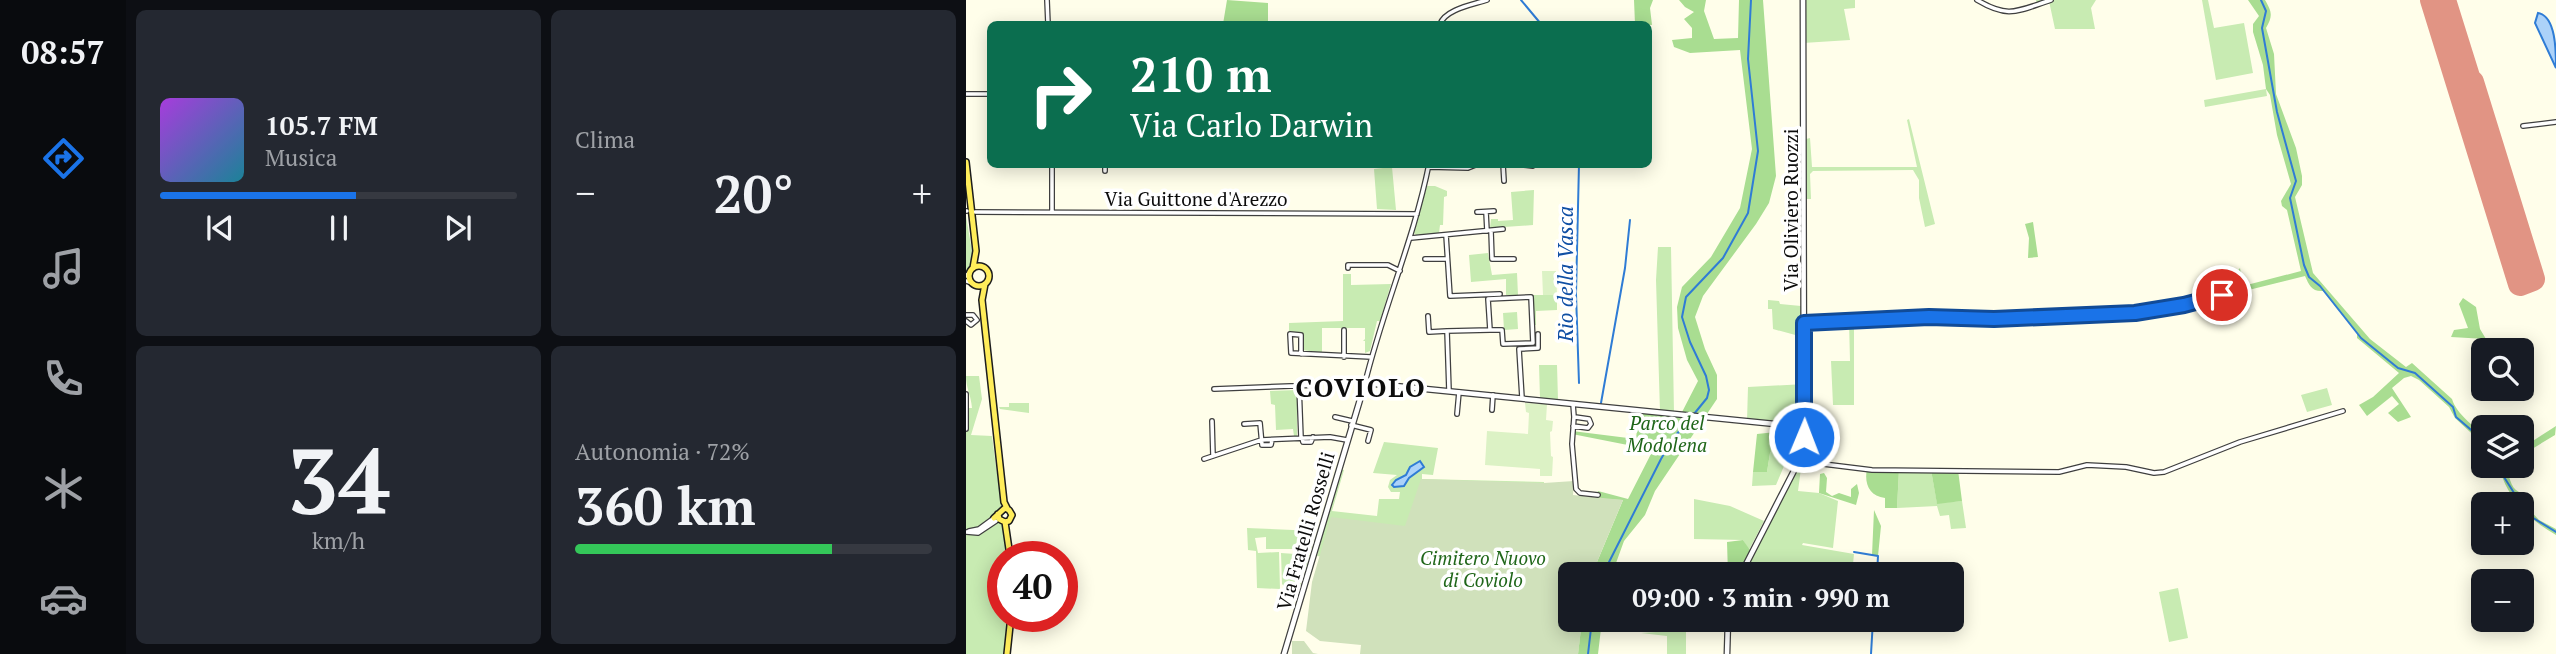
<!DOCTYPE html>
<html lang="it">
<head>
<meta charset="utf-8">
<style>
	body { margin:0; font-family:"PT Serif",serif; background:#242831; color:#f1f3f6; height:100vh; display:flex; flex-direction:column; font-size:26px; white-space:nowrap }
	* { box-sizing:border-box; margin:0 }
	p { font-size:23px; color:#9ea1a6 }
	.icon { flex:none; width:38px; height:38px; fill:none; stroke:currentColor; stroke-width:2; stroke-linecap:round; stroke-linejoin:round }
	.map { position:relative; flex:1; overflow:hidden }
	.details { display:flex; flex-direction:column; gap:10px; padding:10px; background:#0d0f14; width:840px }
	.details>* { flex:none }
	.guide { position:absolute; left:21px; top:21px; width:665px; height:147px; border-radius:10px; box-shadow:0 4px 18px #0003; background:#0b6e4f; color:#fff; overflow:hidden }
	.controls { position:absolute; left:1505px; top:338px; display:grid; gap:14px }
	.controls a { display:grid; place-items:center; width:63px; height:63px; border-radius:10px; background:#171b24; box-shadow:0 4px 18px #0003; font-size:35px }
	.speed { position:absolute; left:21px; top:541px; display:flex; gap:14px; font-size:35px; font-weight:700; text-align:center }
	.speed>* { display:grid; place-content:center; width:91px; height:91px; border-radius:50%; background:#171b24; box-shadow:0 4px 18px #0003; line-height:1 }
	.speed .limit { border:10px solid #d22; background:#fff; color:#111 }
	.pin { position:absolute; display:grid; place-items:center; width:60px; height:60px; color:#fff; margin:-30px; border:4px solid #fff; border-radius:50%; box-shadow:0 2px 7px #0007 }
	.me { position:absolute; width:77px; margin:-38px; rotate:1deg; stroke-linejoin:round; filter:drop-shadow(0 0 5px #0008) }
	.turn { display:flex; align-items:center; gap:24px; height:147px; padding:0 28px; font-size:32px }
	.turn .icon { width:91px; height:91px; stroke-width:2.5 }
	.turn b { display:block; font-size:49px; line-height:60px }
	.big { font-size:52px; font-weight:800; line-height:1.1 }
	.details .widget { flex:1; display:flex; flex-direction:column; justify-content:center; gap:10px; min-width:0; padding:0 24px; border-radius:10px; background:#242831 }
	.details .dial { align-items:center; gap:0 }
	.dial b { font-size:91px; line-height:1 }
	.song { display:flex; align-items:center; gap:21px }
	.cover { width:84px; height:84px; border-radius:10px; background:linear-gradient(135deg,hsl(280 70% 55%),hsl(190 70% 35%)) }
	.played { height:7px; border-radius:4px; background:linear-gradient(90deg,#1a73e8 55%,#363941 55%) }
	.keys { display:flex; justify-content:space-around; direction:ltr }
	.heat { display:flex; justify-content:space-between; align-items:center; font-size:38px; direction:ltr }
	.charge { height:10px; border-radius:5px; background:linear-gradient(90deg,#34c759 72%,#363941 0) }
	.details .tiles { flex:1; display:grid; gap:10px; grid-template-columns:repeat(2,1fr) }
	.trip { position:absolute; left:592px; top:562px; width:406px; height:70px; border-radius:10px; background:#171b24; box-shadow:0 4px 18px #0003; font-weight:800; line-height:70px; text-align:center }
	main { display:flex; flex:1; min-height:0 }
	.tabs { display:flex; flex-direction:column; width:126px; justify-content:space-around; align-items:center; background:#090b0e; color:#9ea1a6 }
	.tabs .icon { width:49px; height:49px }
	.tabs .active { color:#1a73e8 }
	.tabs b { font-size:32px; color:#f1f3f6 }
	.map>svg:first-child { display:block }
</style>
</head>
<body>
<main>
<nav class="tabs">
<b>08:57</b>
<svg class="icon active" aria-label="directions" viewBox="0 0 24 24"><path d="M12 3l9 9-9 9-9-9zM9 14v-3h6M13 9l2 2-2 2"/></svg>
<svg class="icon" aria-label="music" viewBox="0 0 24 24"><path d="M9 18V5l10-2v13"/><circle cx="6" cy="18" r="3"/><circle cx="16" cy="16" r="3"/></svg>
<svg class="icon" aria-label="phone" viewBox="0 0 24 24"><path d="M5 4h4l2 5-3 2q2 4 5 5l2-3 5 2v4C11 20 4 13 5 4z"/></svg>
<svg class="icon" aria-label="climate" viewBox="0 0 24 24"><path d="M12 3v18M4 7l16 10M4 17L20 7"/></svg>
<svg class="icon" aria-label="car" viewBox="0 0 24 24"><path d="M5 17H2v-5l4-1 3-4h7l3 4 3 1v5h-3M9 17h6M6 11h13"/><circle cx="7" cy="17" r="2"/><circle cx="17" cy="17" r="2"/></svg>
</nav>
<section class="details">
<div class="tiles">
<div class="widget">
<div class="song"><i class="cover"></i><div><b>105.7 FM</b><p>Musica</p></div></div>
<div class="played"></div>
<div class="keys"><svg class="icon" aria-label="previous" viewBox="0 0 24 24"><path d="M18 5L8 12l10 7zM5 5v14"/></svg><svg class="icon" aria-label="pause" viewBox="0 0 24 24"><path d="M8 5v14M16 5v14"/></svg><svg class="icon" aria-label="next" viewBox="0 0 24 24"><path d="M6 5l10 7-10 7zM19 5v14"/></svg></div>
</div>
<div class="widget"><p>Clima</p>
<div class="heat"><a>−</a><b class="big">20°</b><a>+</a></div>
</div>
<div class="widget dial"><b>34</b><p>km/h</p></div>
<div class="widget"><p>Autonomia · 72%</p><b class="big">360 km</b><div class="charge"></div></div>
</div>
</section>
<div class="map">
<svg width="1590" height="654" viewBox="0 0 1590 654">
	<rect width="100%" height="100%" fill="#fffeea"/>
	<path fill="#c8ebb2" d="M837,0H889V8L878,9L884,40L837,43V8L840,7Z
		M1070,0H1130L1125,8L1129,29H1089L1083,1L1071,4Z
		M1236,0H1242L1248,28L1278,23L1287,73L1250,80Z
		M1300,89L1301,96L1239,107L1238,100Z
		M943,119L969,224L959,227L953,198V180L947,170L847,171L844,174L845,199H840V139L844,138L846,167H951L941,120Z
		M426,167L430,210L411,209L408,169Z
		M461,186H469L481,191V196L478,197L477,225H474L473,233L450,235L448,233Z
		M568,190L567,225L524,228L525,219H532V221L547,220L545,192Z
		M0,216L7,257L6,264L0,273Z
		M692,247H705L708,413L694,412L690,280Z
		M522,253L526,275L551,273L552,295H540V279L505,282L503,255Z
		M377,274H385V285L425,284L414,321H411L404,351L399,353V341H397L399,339V328H356V353L337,350L336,334L323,332V323L377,321Z
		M565,295H591V310L570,311V325H566Z
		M802,300L813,301L814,304L835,306V329L833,336L807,329L806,309H802Z
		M551,312L552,329L538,330L537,313Z
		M888,320V405H867L865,361H884L883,321Z
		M573,365H591L592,400L574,398Z
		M0,376H13L16,399L5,435L26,436L42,556H37V616H42L38,654H0V431L1,408H6C5,395 0,388 0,376Z
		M839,384L836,418C825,431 797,422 781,421L782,387Z
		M1361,388L1366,405L1341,412L1335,395Z
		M331,390V436H328L327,429L310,430L309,405L305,404L304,391Z
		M43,403H63V413L34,409L33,407H43Z
		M418,442L472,448L467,475L456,474V479L578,482L579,498L611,496L626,574H604V620H616L612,654L439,526L411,564L351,556L374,469L378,470L366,511L411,516L413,499H433L434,492H425L422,487L424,480L431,475L407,473Z
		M810,443L826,446V451L816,465L818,466L810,485L786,486L787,472H801L804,453Z
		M833,461H836L832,491L853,493L872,501L867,548L837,543L836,545L888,554L886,574H776L793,538L796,539Z
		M933,470H965L971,503L996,501L1000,528L985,529L983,515L974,516L971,506L931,508Z
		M728,499L764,506L798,521L783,550L777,540L728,539Z
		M281,528L350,531L345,549H300V537L289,538L292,553L313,552L314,589L291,588L290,551L282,550Z
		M315,553L344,555L339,571L329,572V582H335L334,587H319L316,584Z
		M1212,588L1222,638L1203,642L1193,592Z
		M720,630V654H701V636L675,633Z"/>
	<path fill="#a9dd91" d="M261,0L302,3V24H257Z
		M668,0H687L684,8L686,25L669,24Z
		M713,0H740L738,11L748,39L772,38L773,0H797L810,176L803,203L790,224L737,296L729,317L739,349L751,375V399L689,491L679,515L658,541L646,574H626L657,500L630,499L632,491L662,499L687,450L606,434V431L670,439L673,410L715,414L732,381L721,360L712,328L711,307L716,287L745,257L774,208L786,149L774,50L724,53L708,47L706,40L726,38V28L718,19L728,12L719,7Z
		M1282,0H1299C1306,12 1307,16 1300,28L1308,54L1310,94L1330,148L1336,176V185L1329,197L1347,273L1404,339L1440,367L1446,363L1486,399C1491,415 1507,424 1517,436V444L1489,418L1483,407L1453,380L1445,376L1438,378L1426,388L1445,417L1432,422L1422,413L1433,404L1426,396L1401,416L1393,405L1407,397L1433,373L1391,338V333L1357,291C1346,292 1343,285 1339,276L1238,301L1237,296L1244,294L1243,289L1251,286L1254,291L1267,288L1266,281L1271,280L1269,274L1274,268L1277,286L1335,271L1321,210L1316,206L1315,201L1325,184L1311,135L1304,95L1300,89L1297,65L1287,32V24L1293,16Z
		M1067,222L1072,257L1062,258L1063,238L1059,224Z
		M1497,298L1510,307L1514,329L1520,339L1485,337L1488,330L1502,328L1493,304Z
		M1590,426L1589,435L1556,455V448Z
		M814,429L829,432L834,439L823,467L816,465L818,457L825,451L826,446L811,441L804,453L801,472H787L791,434L810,432L812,438Z
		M1533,466H1540C1543,474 1544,488 1553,492C1559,496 1562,495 1568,501L1560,506L1573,520L1590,529V535C1563,520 1540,497 1533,466Z
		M901,469L933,470L931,508H919V498C903,496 898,483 901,469Z
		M965,470H992L996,501L971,504Z
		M858,473L861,478L860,492L866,496L873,493L885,497V489L891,484L893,493L890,505L853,493L854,474Z
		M908,510L915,526L912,556L906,555Z
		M777,540L786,553L776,574H762L761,542Z
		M616,620H636L632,654H612Z"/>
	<path fill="#d0e1bb" d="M455,479L578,483L608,481L607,495L657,500L626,574H604V620H616L612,654H394L395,645L354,641L340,631L346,582L365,517L439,526Z
		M326,641H338L347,653L352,654H326Z"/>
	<path fill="#dcf2c5" d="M576,271H590L591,295H577Z
		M559,403L581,404L580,420L587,421L586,431L584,432L585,456L587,457L586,476H574V469L519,465L521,431L562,434L563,413L560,412Z"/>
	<path fill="#acd2f9" stroke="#2f7cd5" stroke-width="2" d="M1572,13C1590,16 1590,51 1590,68L1569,23Z
		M454,461L458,467L443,478L438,486L428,487L426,485L430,480L440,475L444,467Z"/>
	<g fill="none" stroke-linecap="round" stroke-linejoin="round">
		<path stroke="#2f7cd5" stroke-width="2" d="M555,0L575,24
			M1295,0L1300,11L1296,28L1311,112L1330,181L1324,198L1338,265L1343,277L1354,286L1395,338L1432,368L1449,373L1487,407L1490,417L1517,440
			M613,383L610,294L613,164
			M635,403L659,268L664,220
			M728,414L741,398L743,390L740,376L724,342L716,317L720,297L757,258L782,213L792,151L782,59L785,0
			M1536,466L1538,477L1555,504
			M1556,505L1564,516L1590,532
			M888,552L912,556L911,574
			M637,574L695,459L706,440L724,418
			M622,654L626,620
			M905,654L907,620"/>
		<path stroke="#e19484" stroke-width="24" d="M1466,0L1554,284L1567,279L1506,82L1504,83L1478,0"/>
		<defs>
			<path id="minor" d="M81,0L82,24
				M1011,0C1043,19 1051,11 1085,0
				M474,24C480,9 506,5 521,0
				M0,94H24
				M1557,126L1590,122
				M86,164V211
				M537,164L538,181
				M549,164L567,166
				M463,167L502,168L512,164
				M139,171V164
				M0,211H1
				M9,212L451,214
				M511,212L528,211
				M520,212L521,231
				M525,231L526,259H548
				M480,235L484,296L534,294
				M445,238L537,229
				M459,259H481
				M382,268V265H422L434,271
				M0,276L4,272
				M0,281L6,283
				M0,315H7L11,320L5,325L0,321
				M462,316L463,332L481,331
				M838,323L963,317L1028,319L1169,313L1218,305L1256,295
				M378,330V357
				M335,354V335L324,334L325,353L405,357
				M399,383C417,309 448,239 463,164
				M333,385L335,438
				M248,389L353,385
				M483,391L481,331L524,330L522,299L565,297L567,343L537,344L536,330H524
				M0,394V429
				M556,398L553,349L572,348V334
				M607,404L608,417L606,444L610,489L614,493L632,495
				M526,410L527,395
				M491,414L493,392
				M369,417L386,421
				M246,421L247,456
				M278,424L294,423L296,445H305L306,440
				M385,425L405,430L402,441
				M607,426L622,428L625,424L623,419L609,417
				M336,438L337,442H345L347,437
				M238,459L295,440L364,437L381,440
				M833,461L906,470L1093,472L1121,465L1160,467L1188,473L1198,472L1274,442L1377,411
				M3,531L13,529L28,518
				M0,532L12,533L30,521"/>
			<path id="tertiary" d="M775,574L833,461L838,437L837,0
				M318,654L399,383L839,427
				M761,654L762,620"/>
			<path id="primary" d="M0,162L10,251L7,268
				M3 276a10 10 0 1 1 20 0a10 10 0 1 1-20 0Z
				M19,284L16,300L38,502L41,508
				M28,518L39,508L43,510L46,515L43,521L39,522L33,519L32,514
				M39,522L44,556
				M41,654L45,616"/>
		</defs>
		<use href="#minor" stroke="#3f3f3f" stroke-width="6"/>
		<use href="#tertiary" stroke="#3f3f3f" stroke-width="7"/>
		<use href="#primary" stroke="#1d1d1d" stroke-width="8"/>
		<use href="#minor" stroke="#fff" stroke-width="3.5"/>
		<use href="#tertiary" stroke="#fff" stroke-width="4.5"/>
		<use href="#primary" stroke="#ffed5a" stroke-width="5"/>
	</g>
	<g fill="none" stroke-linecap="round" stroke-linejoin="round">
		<defs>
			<path id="route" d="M838,437V323L963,317L1028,319L1169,313L1218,305L1256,295"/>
		</defs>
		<use href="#route" stroke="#114b97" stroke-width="18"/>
		<use href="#route" stroke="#1a73e8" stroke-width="12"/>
	</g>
	<g text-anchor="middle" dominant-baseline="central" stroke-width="7" stroke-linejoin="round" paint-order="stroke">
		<g font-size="19" fill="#0c0c0c" stroke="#fff">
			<text x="230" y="198">Via Guittone d'Arezzo</text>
			<text transform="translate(824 210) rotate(-90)">Via Oliviero Ruozzi</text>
			<text transform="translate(339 531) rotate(-74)">Via Fratelli Rosselli</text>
		</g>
		<g font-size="19" font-style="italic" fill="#1f6619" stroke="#fff">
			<text x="701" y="422">Parco del<tspan x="701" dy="22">Modolena</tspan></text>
			<text x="517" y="557">Cimitero Nuovo<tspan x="517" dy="22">di Coviolo</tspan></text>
		</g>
		<g font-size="21" font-style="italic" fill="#0f4fa4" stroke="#fff">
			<text transform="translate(599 274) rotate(-90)">Rio della Vasca</text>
		</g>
		<g font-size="26" font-weight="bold" letter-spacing="2" fill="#0c0c0c" stroke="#fff">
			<text x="395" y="387">COVIOLO</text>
		</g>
	</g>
</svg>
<div class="controls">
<a><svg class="icon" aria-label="search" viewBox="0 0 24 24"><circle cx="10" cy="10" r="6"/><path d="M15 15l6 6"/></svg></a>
<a><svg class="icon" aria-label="layers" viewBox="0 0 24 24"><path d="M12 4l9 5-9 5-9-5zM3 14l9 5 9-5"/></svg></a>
<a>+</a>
<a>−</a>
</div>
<div class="speed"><div class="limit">40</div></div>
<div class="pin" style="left:1256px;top:295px;background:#d93025"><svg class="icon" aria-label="arrive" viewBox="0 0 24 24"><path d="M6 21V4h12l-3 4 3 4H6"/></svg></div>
<svg class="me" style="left:838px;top:437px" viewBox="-20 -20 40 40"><circle r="17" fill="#1a73e8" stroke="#fff" stroke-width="3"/><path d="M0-11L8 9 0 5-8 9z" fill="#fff"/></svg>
<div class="trip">09:00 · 3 min · 990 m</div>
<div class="guide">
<div class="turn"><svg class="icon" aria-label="right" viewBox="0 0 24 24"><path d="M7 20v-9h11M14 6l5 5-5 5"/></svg><div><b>210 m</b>Via Carlo Darwin</div></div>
</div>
</div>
</main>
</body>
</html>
